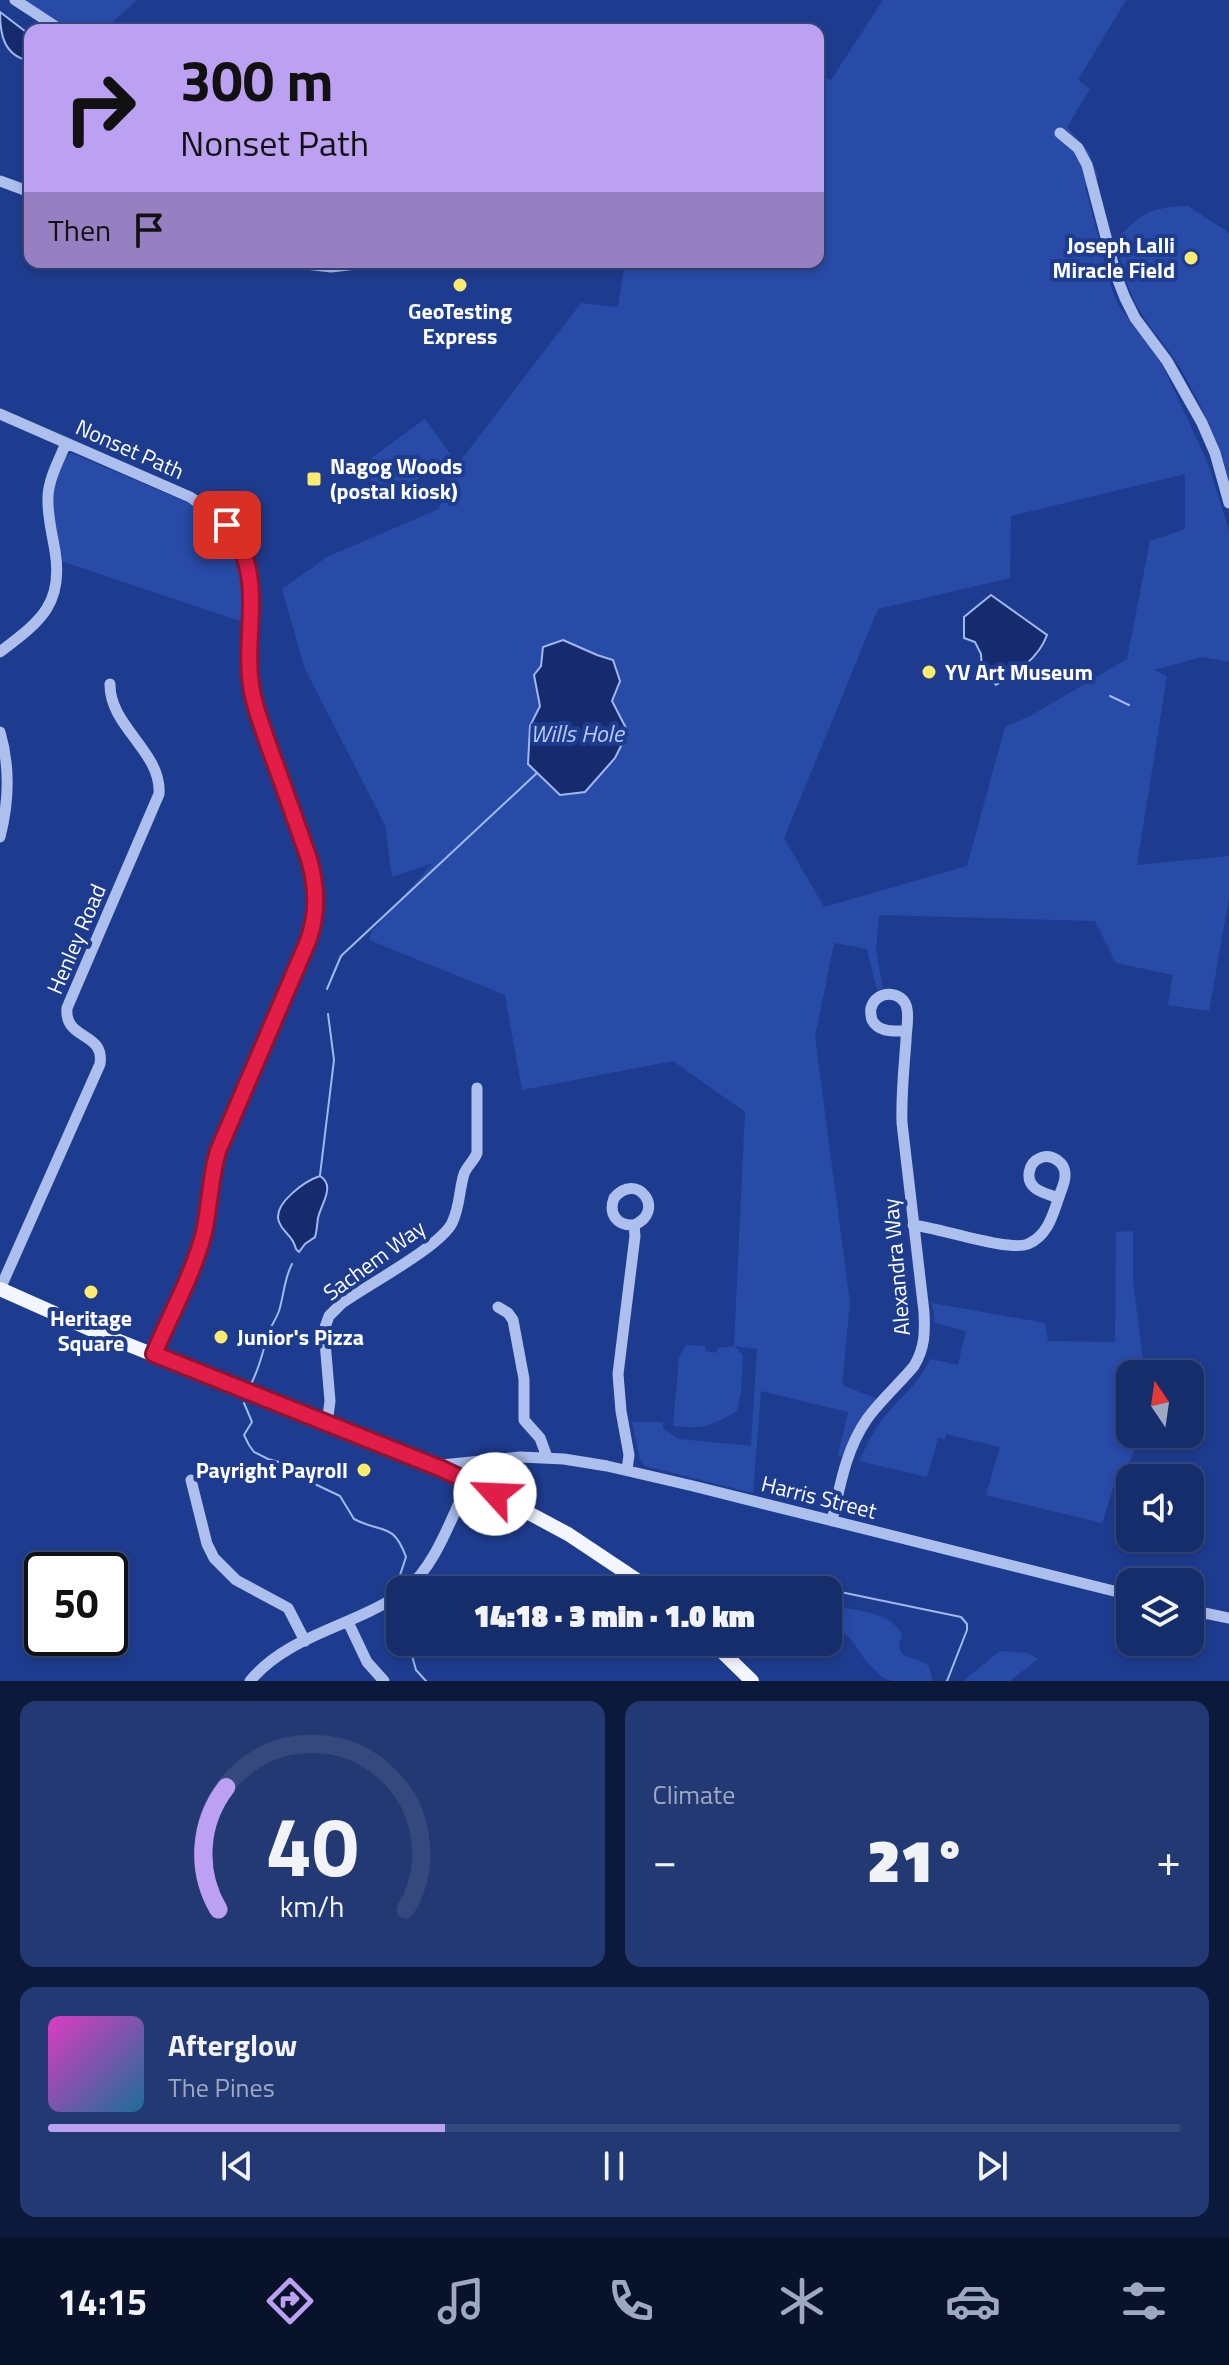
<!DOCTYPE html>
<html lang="en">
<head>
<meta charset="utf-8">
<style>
	body { margin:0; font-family:"Titillium Web",sans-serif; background:#233973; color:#f1f3f6; height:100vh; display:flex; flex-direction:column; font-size:30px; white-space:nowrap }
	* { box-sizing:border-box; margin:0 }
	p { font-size:26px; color:#9ea8c1 }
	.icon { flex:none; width:44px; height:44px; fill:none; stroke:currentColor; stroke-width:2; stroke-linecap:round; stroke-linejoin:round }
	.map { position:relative; height:1681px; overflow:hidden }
	.panel { display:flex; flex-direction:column; gap:20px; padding:20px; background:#0c193b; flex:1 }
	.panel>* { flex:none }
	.hud { position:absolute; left:24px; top:24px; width:800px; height:244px; border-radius:16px; box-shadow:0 4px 12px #0003,0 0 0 2px #35497e; background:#bca0f2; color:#111; overflow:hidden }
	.needle { width:52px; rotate:347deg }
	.fabs { position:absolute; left:1116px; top:1360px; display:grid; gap:16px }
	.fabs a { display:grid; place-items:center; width:88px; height:88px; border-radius:16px; background:#162d6b; box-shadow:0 4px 12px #0003,0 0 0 2px #35497e; font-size:40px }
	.speed { position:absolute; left:24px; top:1552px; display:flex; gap:16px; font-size:40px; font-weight:700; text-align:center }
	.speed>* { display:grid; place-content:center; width:104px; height:104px; border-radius:50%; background:#162d6b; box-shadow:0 4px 12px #0003,0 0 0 2px #35497e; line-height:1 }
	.speed .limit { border:4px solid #111; border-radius:12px; background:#fff; color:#111 }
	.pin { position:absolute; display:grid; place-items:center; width:68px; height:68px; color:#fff; margin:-34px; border-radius:16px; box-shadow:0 4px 12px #0006 }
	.me { position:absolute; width:88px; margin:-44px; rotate:295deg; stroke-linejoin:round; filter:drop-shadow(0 0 6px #0008) }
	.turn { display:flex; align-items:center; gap:28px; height:168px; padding:0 24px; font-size:36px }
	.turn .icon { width:104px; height:104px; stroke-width:2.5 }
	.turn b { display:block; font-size:56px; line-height:68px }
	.then { display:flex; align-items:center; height:76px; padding:0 24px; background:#0003; gap:16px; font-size:30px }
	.big { font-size:60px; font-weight:800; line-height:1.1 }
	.panel .widget { flex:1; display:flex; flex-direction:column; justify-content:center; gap:12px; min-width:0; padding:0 28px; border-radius:16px; background:#233973 }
	.panel .dial { align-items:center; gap:0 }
	.dial svg { height:208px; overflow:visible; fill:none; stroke:#35497e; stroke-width:7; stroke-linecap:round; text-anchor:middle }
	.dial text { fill:#f1f3f6; stroke:none }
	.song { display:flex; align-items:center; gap:24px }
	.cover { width:96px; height:96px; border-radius:12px; background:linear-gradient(135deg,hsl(310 70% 55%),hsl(200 70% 35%)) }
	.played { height:8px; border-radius:4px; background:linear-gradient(90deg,#bca0f2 35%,#35497e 35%) }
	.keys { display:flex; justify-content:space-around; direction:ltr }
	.heat { display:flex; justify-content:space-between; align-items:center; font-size:44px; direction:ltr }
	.panel .tiles { flex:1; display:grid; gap:20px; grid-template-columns:1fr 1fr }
	.widget:last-child { grid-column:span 2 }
	.trip { position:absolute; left:386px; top:1576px; width:456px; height:80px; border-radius:16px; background:#162d6b; box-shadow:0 4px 12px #0003,0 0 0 2px #35497e; font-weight:800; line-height:80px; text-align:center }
	.menu { display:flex; height:128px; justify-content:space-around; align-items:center; background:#09122b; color:#9ea8c1 }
	.menu .icon { width:56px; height:56px }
	.menu .selected { color:#bca0f2 }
	.menu b { font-size:36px; color:#f1f3f6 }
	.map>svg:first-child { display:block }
</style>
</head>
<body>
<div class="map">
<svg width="1229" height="1681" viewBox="0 0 1229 1681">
	<rect width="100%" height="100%" fill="#1e3c8f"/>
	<path fill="#284ba8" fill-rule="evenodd" d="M24,0H137L108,26L112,30H71Z
		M883,0H1126L1078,80L1090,89L1067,127L1089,152L1098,176L1096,180L1099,181L1085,186L1112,290L1118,305L1159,358L1207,461L1229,530V662L1202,657L1154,670L1167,676L1137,865L1229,856V898L1209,1011L1168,1005L1173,975L1116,963L1095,921L879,915L876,950L883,988L877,990L867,949L834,943L815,1037L850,1303L842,1385L880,1400L844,1458L838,1455L848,1412L761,1391L753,1493L645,1466L640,1459L632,1422H663V1429L679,1439L751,1446L757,1349L735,1346L743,1355L741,1391L737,1411C709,1427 705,1429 673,1426L679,1358L686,1345L705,1346L706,1351L715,1353L719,1348L734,1346L745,1112L673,1061L522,1090L505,995L369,940L372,931L433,863L392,877L385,825L305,669L282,589L327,557L439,509L455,468L581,303L618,307L625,262H818V75L831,80ZM1185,474V529L1150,541L1127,659L1032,715L1005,727L967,866L824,907L784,838L878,609L1010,578L1011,516Z
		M1188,206L1229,233V480C1217,438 1199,399 1176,361C1165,344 1150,329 1140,311C1127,290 1122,265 1116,241C1140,213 1151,207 1188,206Z
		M425,419L451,455L386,502L360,466Z
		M71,453L196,506C242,540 248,569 246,623L61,561C55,528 47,500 60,468C63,461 64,457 71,453Z
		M1133,1231V1282L1145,1374H1130V1434H1140L1130,1462L1119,1470L1102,1523L986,1495L1000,1447L946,1434L945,1439L938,1438L927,1477L859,1461C867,1445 874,1429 886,1415C903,1395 919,1383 930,1359L958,1365L966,1331L935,1323L932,1303L1045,1323L1048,1341L1115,1342L1116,1232Z
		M828,1603C853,1613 887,1608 902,1634C893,1660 910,1655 925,1663C931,1667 931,1675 933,1681H892L883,1678L865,1660L852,1640L828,1619Z
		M1000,1651L1027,1653L1038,1659L1010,1681H963Z"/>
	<path fill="#152b6e" stroke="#a1b8ef" stroke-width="2" d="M0,12L30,35V61C4,56 0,35 0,12Z
		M991,595L1047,635C1039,658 1016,673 996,685L982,670L981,654L975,642L964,638V617Z
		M563,640L597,655L613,660L620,681L612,701L628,732L615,758L585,792L560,795L528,764L530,726L540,706L534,675L541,666L543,647Z
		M320,1176C336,1186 321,1204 318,1218C317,1224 317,1231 315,1237L305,1244L299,1252L296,1249C292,1233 284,1235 279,1222C272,1204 305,1181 320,1176Z"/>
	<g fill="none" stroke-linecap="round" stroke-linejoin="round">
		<path stroke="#a1b8ef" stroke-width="2" d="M1110,696L1129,705
			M327,989L341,956L537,773
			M320,1175L334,1060L328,1014
			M252,1382C260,1366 263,1351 268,1334C271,1326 276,1319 279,1311C284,1295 284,1279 292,1264
			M244,1403L252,1422L244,1435L249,1445L254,1452L268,1459L286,1464L300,1477L340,1496L354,1519C382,1534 393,1521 406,1557L399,1578
			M826,1589L961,1617L967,1624V1630L947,1681
			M400,1627V1638
			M403,1642L410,1649L416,1670L426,1681"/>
		<path stroke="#adbfed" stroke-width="11" d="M15,0L61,30
			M1060,133L1078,148L1087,165L1116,275L1125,298L1135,318L1167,361L1202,423L1215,453L1229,503
			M0,181L30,192
			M288,262L331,267L373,262
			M0,414L190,497L219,517L233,533L246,560L251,581L252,691L315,882L316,905L312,929L218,1151C209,1178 210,1205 204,1232C194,1271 170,1316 154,1354
			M0,652C39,622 64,605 55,551C52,533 47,515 48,496C49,478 59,460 66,443
			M0,732C10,766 9,802 0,837
			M913,1225C940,1228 1009,1252 1028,1244C1049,1235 1053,1213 1060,1194C1062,1188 1065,1182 1065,1176C1066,1163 1052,1153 1040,1158C1028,1163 1025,1180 1035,1188C1041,1193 1051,1195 1058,1198
			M0,1289L100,1064C105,1031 64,1041 67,1008L159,794C162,752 109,726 110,684
			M498,1307L508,1313L513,1320L524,1379V1420L540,1438L547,1457
			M327,1424L330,1401L324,1330L329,1316L341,1304C367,1285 440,1247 452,1223C460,1207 459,1190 464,1174C467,1166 474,1161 477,1153V1088
			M432,1466L520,1457L564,1459L607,1466L693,1486L1130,1595
			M627,1470L629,1455L621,1411L618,1374L635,1236L634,1225C667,1211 637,1170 614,1198C608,1214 617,1226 634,1225
			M191,1480L207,1544L214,1558L236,1580L288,1608L305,1641
			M832,1521C840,1486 846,1449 867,1419C881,1400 899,1384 914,1366C925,1348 925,1332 924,1312L902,1123C901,1095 904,1068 906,1041C906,1031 909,1019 907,1009C904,990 876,989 871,1008C870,1012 871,1016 872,1020C879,1033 894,1031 906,1031
			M406,1590C441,1560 453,1508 476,1469L488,1461
			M1190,1610L1229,1618
			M348,1622L367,1662L384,1681
			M250,1681C288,1635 352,1627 400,1594"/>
		<path stroke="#f4f6ff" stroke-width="14" d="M0,1289L99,1333L469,1481L568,1534L652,1590
			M712,1642L752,1681"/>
	</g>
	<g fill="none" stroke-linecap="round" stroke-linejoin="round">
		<defs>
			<path id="route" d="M227,525C269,579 241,631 252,691C256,713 265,734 272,755C285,790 297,825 309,859C317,888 318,913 308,941L218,1151C210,1178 210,1205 204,1232C194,1273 170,1315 154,1354L442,1469L495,1494"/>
		</defs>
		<use href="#route" stroke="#92132f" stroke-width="20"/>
		<use href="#route" stroke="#e11d48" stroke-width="14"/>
	</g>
	<g fill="#fceb6d" stroke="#1e3c8f" stroke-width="3">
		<circle cx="1191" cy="258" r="8"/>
		<circle cx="460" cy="285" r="8"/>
		<rect x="306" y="471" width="16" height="16" rx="4"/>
		<circle cx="929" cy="672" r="8"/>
		<circle cx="91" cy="1292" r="8"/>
		<circle cx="221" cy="1337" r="8"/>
		<circle cx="364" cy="1470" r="8"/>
	</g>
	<g text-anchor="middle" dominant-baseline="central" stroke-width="8" stroke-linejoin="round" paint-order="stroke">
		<g font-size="22" font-weight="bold" fill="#fff" stroke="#1e3c8f" text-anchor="start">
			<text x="1175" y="245" text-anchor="end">Joseph Lalli<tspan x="1175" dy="25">Miracle Field</tspan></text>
			<text x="460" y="311" text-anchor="middle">GeoTesting<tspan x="460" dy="25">Express</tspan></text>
			<text x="330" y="466">Nagog Woods<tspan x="330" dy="25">(postal kiosk)</tspan></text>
			<text x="945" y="672">YV Art Museum</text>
			<text x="91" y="1318" text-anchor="middle">Heritage<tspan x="91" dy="25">Square</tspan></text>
			<text x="237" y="1337">Junior's Pizza</text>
			<text x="348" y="1470" text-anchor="end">Payright Payroll</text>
		</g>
		<g font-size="22" fill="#fff" stroke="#1e3c8f">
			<text transform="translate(130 449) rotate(24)">Nonset Path</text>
			<text transform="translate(76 939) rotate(-67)">Henley Road</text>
			<text transform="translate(374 1260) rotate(-36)">Sachem Way</text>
			<text transform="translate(896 1267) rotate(-95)">Alexandra Way</text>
			<text transform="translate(819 1497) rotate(14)">Harris Street</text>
		</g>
		<g font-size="24" font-style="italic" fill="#b9caf4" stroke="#1e3c8f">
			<text x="577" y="733">Wills Hole</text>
		</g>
	</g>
</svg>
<div class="fabs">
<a><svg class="needle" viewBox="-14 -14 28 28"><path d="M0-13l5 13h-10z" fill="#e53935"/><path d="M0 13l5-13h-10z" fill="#9ea8c1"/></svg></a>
<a><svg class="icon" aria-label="sound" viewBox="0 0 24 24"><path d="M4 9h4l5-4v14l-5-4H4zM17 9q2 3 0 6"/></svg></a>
<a><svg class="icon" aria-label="layers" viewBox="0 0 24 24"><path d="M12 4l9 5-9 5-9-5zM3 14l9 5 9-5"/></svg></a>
</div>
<div class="speed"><div class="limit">50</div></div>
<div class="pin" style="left:227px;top:525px;background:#d93025"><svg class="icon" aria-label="arrive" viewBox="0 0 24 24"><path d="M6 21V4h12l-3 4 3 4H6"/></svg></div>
<svg class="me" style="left:495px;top:1494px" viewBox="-20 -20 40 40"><circle r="19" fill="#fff"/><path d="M0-13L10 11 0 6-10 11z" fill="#e11d48"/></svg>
<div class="trip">14:18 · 3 min · 1.0 km</div>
<div class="hud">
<div class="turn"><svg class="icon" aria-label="right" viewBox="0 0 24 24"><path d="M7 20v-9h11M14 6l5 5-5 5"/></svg><div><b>300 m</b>Nonset Path</div></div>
<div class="then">Then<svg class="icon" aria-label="arrive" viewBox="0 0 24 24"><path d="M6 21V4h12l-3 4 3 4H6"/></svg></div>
</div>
</div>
<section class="panel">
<div class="tiles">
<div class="widget dial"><svg viewBox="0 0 100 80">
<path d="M14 69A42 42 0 1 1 86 69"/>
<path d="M14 69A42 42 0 0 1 17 22" stroke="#bca0f2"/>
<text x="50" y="56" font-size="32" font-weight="700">40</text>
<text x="50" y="72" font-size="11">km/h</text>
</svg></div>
<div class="widget"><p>Climate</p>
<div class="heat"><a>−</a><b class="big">21°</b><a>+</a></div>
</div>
<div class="widget">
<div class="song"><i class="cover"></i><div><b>Afterglow</b><p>The Pines</p></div></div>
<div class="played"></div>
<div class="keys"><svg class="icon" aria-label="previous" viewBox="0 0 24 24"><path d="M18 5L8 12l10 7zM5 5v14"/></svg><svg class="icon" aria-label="pause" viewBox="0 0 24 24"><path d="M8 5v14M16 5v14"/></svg><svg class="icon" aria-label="next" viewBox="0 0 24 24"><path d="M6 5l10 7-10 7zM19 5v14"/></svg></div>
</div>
</div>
</section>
<nav class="menu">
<b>14:15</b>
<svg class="icon selected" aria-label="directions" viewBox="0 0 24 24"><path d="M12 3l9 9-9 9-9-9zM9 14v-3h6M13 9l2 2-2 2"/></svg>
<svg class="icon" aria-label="music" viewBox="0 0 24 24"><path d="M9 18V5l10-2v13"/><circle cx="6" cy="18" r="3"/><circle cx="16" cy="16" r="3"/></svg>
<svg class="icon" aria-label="phone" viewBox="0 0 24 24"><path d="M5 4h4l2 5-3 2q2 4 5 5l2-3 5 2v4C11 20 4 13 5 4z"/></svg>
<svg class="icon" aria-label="climate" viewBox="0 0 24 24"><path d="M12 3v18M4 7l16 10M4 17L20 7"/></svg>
<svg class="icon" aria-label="car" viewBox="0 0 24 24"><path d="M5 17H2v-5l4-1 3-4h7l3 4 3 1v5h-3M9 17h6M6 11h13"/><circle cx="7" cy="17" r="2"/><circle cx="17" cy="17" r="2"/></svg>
<svg class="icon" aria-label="filters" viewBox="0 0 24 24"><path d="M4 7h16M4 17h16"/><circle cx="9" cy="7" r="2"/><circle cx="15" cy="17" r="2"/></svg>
</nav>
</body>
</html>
